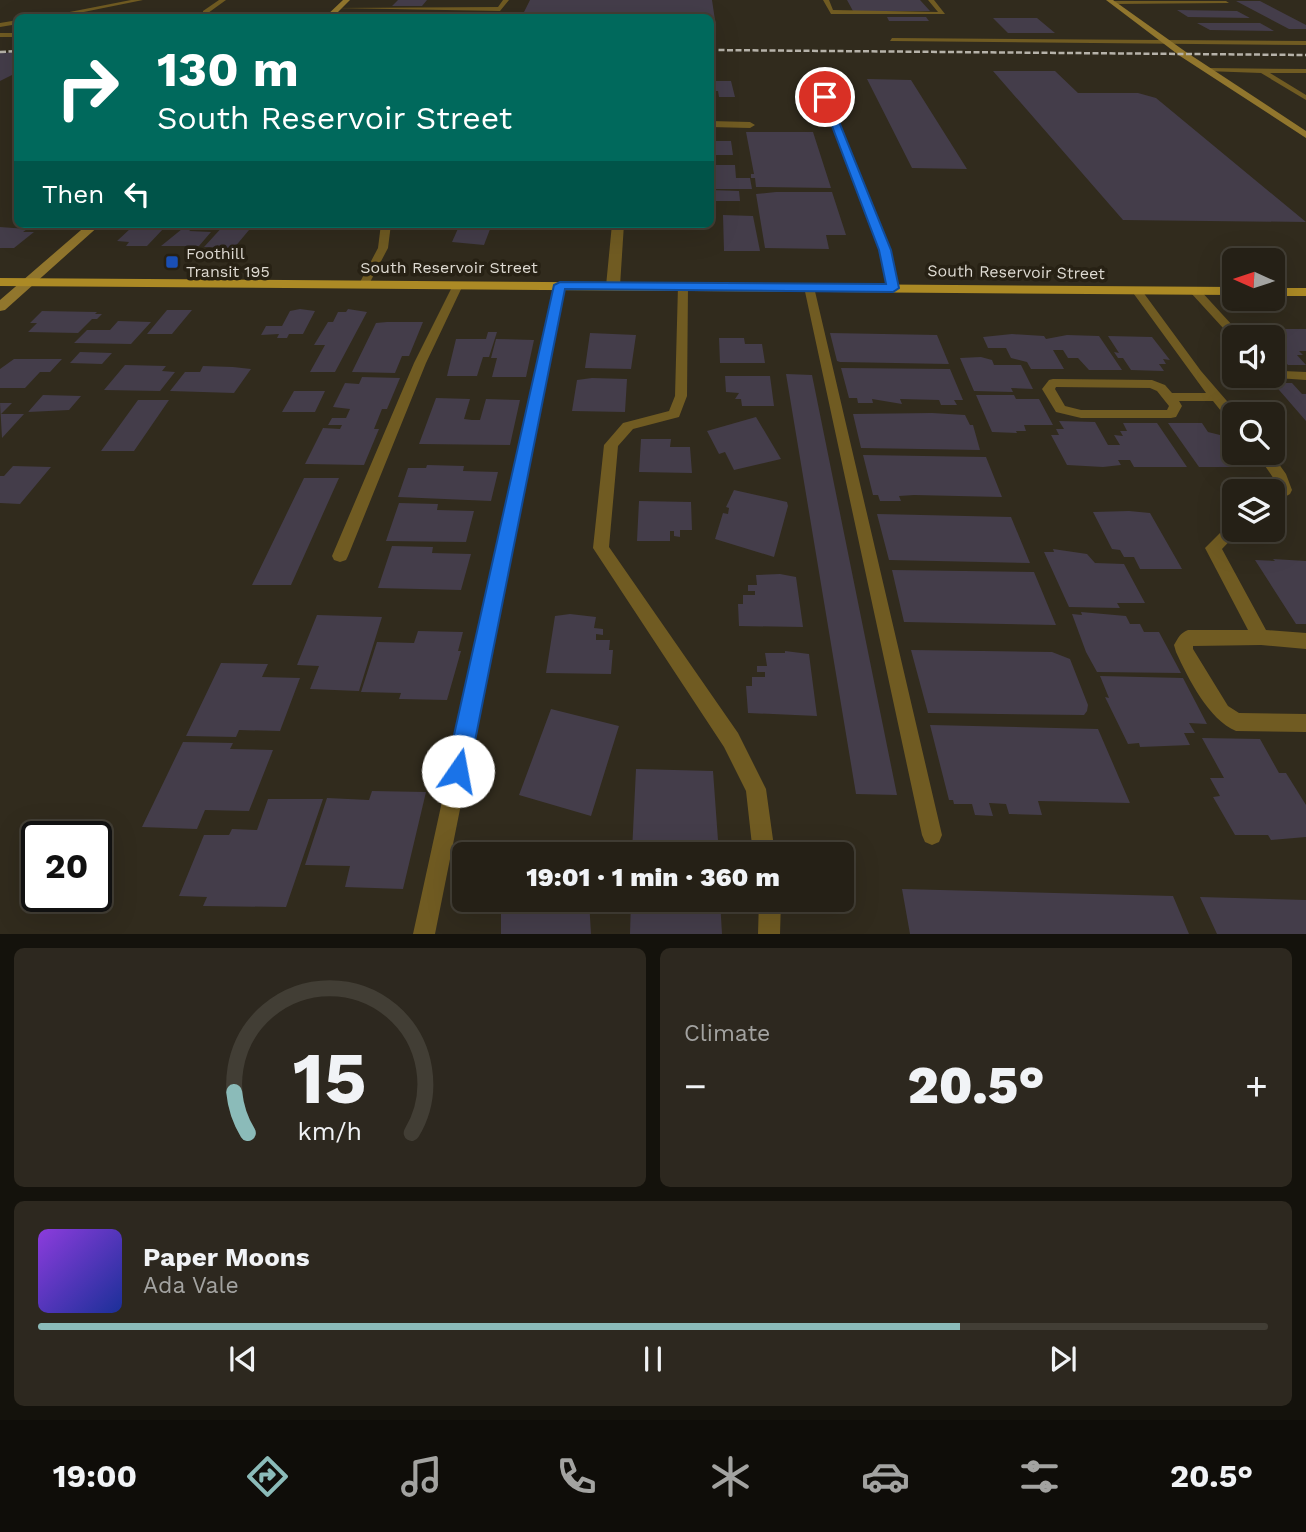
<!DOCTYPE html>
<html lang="en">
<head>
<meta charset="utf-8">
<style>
	body { margin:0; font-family:"Work Sans",sans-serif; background:#2d281f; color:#f1f3f6; height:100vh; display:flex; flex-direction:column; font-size:26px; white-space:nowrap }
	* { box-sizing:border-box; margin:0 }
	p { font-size:23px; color:#a3a3a1 }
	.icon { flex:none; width:38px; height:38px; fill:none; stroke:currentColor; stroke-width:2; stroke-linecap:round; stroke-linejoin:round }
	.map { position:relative; height:934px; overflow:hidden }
	.side { display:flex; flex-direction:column; gap:14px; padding:14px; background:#14120c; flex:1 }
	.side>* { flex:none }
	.guide { position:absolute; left:14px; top:14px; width:700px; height:214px; border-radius:10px; box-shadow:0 7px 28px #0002,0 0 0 2px #423e35; background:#00695c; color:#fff; overflow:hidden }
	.needle { width:46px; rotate:273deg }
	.controls { position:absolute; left:1222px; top:248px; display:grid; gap:14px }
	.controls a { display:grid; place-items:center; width:63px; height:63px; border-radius:10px; background:#252016; box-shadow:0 7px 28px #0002,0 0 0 2px #423e35; font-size:35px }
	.speed { position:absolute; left:21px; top:821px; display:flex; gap:14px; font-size:35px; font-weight:700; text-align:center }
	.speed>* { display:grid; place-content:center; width:91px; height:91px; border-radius:50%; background:#252016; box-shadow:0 7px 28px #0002,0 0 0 2px #423e35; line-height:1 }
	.speed .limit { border:4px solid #111; border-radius:10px; background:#fff; color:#111 }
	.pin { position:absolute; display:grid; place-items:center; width:60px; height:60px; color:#fff; margin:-30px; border:4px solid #fff; border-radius:50%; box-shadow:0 2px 7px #0007 }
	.me { position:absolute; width:77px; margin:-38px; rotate:12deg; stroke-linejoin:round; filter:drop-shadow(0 0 5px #0008) }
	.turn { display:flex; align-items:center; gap:24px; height:147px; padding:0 28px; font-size:32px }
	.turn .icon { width:91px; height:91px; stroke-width:2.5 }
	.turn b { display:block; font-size:49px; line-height:60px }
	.then { display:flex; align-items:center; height:66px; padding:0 28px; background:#0003; gap:14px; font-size:26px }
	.big { font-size:52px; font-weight:800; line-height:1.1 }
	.side .widget { flex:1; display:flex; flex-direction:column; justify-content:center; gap:10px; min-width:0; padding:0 24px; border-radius:10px; background:#2d281f }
	.side .dial { align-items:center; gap:0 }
	.dial svg { height:182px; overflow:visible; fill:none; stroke:#423e35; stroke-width:7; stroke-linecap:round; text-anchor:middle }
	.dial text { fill:#f1f3f6; stroke:none }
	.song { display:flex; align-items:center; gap:21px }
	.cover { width:84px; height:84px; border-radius:10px; background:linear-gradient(135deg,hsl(270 70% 55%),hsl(230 70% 35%)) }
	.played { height:7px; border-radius:4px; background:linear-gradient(90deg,#8bbbb9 75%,#423e35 75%) }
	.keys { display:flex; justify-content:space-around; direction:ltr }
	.heat { display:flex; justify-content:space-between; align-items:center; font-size:38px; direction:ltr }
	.side .tiles { flex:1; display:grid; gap:14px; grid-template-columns:1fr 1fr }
	.widget:last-child { grid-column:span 2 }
	.trip { position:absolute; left:452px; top:842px; width:402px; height:70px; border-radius:10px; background:#252016; box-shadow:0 7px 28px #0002,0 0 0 2px #423e35; font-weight:800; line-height:70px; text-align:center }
	.tabs { display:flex; height:112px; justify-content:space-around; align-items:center; background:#0f0d09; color:#a3a3a1 }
	.tabs .icon { width:49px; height:49px }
	.tabs .current { color:#8bbbb9 }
	.tabs b { font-size:32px; color:#f1f3f6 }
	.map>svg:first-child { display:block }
</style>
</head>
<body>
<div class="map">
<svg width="1306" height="934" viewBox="0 0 1306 934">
	<rect width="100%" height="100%" fill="#312b1d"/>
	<path fill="#443d4a" d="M398,0H427L422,6H392Z
		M530,0H712L716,27H710V18H468L472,12H524Z
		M847,0H920L930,11H853Z
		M1236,1H1260L1306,25V29H1289Z
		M1177,10L1237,11L1250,18L1188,17Z
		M426,12H461L457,18H421Z
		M887,17H926L929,21H889Z
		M993,18H1037L1055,33H1008Z
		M1197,23H1260L1274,31L1210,30Z
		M18,52V72L0,81V53Z
		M710,59L716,81H731L735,97H719L718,91H710Z
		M993,71H1055L1078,93H1138L1156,98L1306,222L1123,220Z
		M867,79L911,80L967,169L912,168Z
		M746,132H813L831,188L756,187L755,178H751V174H754Z
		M710,141H731L733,155H710Z
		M715,165H735L736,178H750L752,189H710V173H716Z
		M710,190L739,191L740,201H710Z
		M776,192H832L846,235H826L829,249L765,248L756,194Z
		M723,215L753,216L760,251H724Z
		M225,224H254L234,248L204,247Z
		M460,224H492L484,245L452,242Z
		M0,227L27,229L23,232H34L14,248H0Z
		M131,228H164L147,246H126L129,242L117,241Z
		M182,229H192L189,231L211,232L199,246H161Z
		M300,309L315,311L303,334H289L287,338H277L279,334L261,335L266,326H282L290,311Z
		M348,309L367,312L335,372H310L325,345H314L328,322H333L338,312H346Z
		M167,310H192L172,334H147Z
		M42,311L97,312L95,314H102L97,319H92L78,333L28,332L37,323H30Z
		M118,321L151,322L131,344L74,343L87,330H110Z
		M387,322H423L409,356H402L395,373L352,372L376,323Z
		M1254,329H1306V351H1299L1303,355H1297L1306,365H1288L1272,348V338H1263Z
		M488,332H497L489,357H483L477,376H447L456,339H486Z
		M590,333L636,335L631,369L585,368Z
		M830,333L937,335L949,364L840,362L837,361Z
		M1012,334L1044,336L1046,339L1067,335L1099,336L1122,370H1089L1078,358H1068L1063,350H1053L1064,369H1031L1027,362L1011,358L1006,348H988L983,337Z
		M1108,336L1152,337L1170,360L1163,359L1166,364H1159L1164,371L1131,370L1123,358H1118L1114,352L1119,353Z
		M719,338H744L745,344H762L765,363H720Z
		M496,339L534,340L526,377H492L497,358H491Z
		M80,352L112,353L102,364L70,363Z
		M981,357L992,360L994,365H1021L1033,389L1011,388L1013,392L974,391L960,358Z
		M14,359H62L50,372H40L25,388H0V369Z
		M125,365L166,366L162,371L175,372L160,391L104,390Z
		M203,366L233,367L251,369L234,393L170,391L185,372H200Z
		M841,368L950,369L963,400H954L957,405H941L939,400L900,399L902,404L872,399L873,403H858L857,398H849Z
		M786,374L812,375L897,795L856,794Z
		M725,376H770L774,406H742L741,399H735L739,393L726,392Z
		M362,377L400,378L387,409H382L374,429H379L364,465L305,464L323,428L340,429L342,425H328L332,418H346L350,409L333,407L345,383L359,384Z
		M592,378L627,379L625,412L572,411L577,380Z
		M1273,383H1292L1302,394H1306V421Z
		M294,391H325L315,412H282Z
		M43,395L81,396L69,410L28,412Z
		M976,395H1014L1016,399H1039L1053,425H1024L1026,431H1016L1017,433L992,432Z
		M436,398L470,399L464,419L472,420H480L486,399L520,400L510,445L419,444Z
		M138,400H169L134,451H101Z
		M0,403H12L1,414H24L2,438Z
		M932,413L965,415L970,425H973L980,450L861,448L853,414Z
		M756,417L781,459L734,470L725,452L719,454L707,431Z
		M1059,421L1095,422L1108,445H1120L1114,435L1123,436L1120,431H1127L1123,423H1157L1187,467H1134L1130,460H1118L1121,465L1103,467L1067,465L1051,435H1059L1056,429H1064Z
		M1168,423H1202L1208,432L1228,437L1234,445V453H1240L1251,467H1199Z
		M641,439H671L670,447H690L692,473L639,472Z
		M863,455L986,457L1002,497L914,495L899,496L901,501H880L878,495H873Z
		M427,465L464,466L463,471L498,472L491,501L398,497L408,468H426Z
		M13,466L51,467L20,504L0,503V476H4Z
		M304,478H339L291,585H252Z
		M734,490L787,502L788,506L774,557L715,539L723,513L728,514L729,508L726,507Z
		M639,501L691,502L692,530H680V537L674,536V531H670V541H637Z
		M399,503L438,504L437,510L474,511L466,542L386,541Z
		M1129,511L1150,513L1182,569H1140L1134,557H1124L1120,550L1112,549L1093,512Z
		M877,514L1011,517L1030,563L889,560Z
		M392,546L433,547L432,553L471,554L461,590L378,588Z
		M1053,549L1087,554L1095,563L1124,564L1145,603H1117L1120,608L1069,607L1044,552H1054Z
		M1273,559L1306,561V624H1296L1255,560L1275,561Z
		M892,570L1034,572L1056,625L904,622Z
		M780,574L796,577L803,627L739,626L738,604H743V595H755V591H748V585H757L756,575Z
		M1081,612L1126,616L1130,624H1140L1144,632H1159L1181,673L1097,672L1086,652L1072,614L1082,615Z
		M570,614L596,617L594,628L603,629V635L596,634V640H610L609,650H613L611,674L546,673L555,616Z
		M317,615L382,617L359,691L310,689L319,666L297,665Z
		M418,631L463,632L458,651H461L447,700L399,699L401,693L361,692L377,642L414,643Z
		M911,650L1052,652L1070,659L1088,705L1087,711L1084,715L928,713Z
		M785,651L809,654L817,716L748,713L746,686H752V677H765V672H757V666H767L765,653H785Z
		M221,663L268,664L262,677L300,678L280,731L239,730L236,737L186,736Z
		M1100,676L1183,678L1207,724L1189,723L1195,733H1184L1190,745L1140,747L1139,743L1128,744L1105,697L1109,698Z
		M551,709L619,726L591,816L519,795Z
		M930,725L1098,729L1130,803L1038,801L1042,815L1009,814L1006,804L989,803L993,816L975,815L972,804H954L953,800H949Z
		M1202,738L1260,739L1279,773H1286L1306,805V837L1271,840L1268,835H1235L1213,797L1220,796L1210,778H1224Z
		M183,742L233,743L230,749L273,750L249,811L205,810L197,829L142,827Z
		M636,769L713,771L719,854L632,852Z
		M372,791L426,792L403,889L345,887L350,866L305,865L327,798L369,800Z
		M268,799H323L286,907L203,906L207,897L179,896L204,835H229L232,829L257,830Z
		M902,889L1173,896L1189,934H910Z
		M1200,897L1306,900V934H1217Z
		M501,900H589L591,934H501Z
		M631,900H720L722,934H630Z"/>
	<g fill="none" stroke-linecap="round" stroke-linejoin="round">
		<path fill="#705b22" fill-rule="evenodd" d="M131,0H143L54,18H39Z
			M219,0H226L208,13L215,18L203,16V11Z
			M503,0H509L500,11L334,8L498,7Z
			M823,0H829L833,10L938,12L928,0H934L945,14H831Z
			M1115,1H1226L1229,3L1113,4Z
			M164,12L166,15L143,18L144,17Z
			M18,20V24L0,27V23Z
			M0,33H18V37H0Z
			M892,38L1306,41V45L890,41Z
			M1208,68L1306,69V73H1270L1306,95V100L1261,73L1206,71Z
			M813,71L818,72L890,250L898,288L897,290H889L888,288L880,250Z
			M381,224H391L388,248L368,286H360L359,284L378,248Z
			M458,282L463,285L426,363L348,556L346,560L340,562L334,560L332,556L414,363L453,285Z
			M560,282L565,285L435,934H413L555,285Z
			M683,283L688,286L687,396L679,417L633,429L618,446L609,547L738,733L766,789L775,854H753L746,791L724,747L593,548L604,445L623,423L669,411L675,396L678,286Z
			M809,284L814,287L942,835L939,842L932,845L925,842L922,835L804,287Z
			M1136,287L1140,288L1201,371L1239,415H1234V422L1229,421L1213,401H1179L1182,406L1176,417L1171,418H1081L1056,412L1042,389L1049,380L1053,379L1152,380L1165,385L1172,393H1206L1131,290ZM1056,387L1150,388L1157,391L1169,406L1167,410H1081L1065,406L1055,389Z
			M1195,288L1199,289L1244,338H1234V340L1191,293L1190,291Z
			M1272,367L1283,371L1306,372V380L1277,378L1272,376Z
			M1256,453H1271L1286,474L1292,490L1290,494L1272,504V492L1277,488L1274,479Z
			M1234,522V530H1240L1222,549L1266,630L1306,633V649L1261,645L1193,646V649L1228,706L1239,713L1306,714V732L1236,731C1209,720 1188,678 1176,652L1174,645C1178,638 1180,633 1188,630H1248L1205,548L1229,524Z
			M759,900H781L780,934H758Z"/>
		<path fill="#705b22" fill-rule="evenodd" d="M710,121L750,122L755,125L750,128L710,127Z
			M612,224H624L620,286L613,290L606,286Z"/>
		<path fill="#91762d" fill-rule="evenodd" d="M343,0H350L332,18H324Z
			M1106,0H1113L1186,52L1306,131V138L1180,56Z
			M88,224H101L5,310L0,311V300Z"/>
		<path fill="#ac8a25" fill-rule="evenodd" d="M0,278L1234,287V295L0,286Z
			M1272,288H1306V296H1272Z"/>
		<path stroke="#b6b2a9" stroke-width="2.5" stroke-dasharray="6 2.5" stroke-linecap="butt" d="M710,50L1306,55
			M0,52L18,51"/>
	</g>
	<path fill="#1a73e8" stroke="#114b97" stroke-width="2" d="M825,95L829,97L891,250L899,288L893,292L565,289L469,771L466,779L458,783L450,779L446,771L554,285L560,282L886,284L879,250L821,97Z"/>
	<rect fill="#1a4fb4" stroke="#272114" stroke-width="2.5" x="165" y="255" width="14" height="14" rx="3.5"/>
	<g text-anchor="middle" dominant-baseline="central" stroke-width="7" stroke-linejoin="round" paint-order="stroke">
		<g font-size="16" fill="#dedad2" stroke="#272114" text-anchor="start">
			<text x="186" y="253">Foothill<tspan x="186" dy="18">Transit 195</tspan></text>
		</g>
		<g font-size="16" fill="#dedad2" stroke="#272114">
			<text x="449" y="267">South Reservoir Street</text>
			<text transform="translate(1016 272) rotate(1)">South Reservoir Street</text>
		</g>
	</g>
</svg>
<div class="controls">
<a><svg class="needle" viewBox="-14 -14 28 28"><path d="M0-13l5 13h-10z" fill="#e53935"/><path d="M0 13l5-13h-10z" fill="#a3a3a1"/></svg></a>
<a><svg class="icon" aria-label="sound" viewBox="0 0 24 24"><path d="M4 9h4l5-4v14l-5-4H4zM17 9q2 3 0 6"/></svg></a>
<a><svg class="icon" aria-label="search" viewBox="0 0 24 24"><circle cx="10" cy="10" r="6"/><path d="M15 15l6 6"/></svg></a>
<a><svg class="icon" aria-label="layers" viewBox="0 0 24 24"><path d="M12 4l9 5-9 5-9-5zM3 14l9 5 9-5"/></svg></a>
</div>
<div class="speed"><div class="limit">20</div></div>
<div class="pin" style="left:825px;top:97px;background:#d93025"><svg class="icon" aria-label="arrive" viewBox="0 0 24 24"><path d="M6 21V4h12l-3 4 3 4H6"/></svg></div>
<svg class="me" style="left:458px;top:771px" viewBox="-20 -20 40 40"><circle r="19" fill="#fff"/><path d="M0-13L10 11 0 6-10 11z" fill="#1a73e8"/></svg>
<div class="trip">19:01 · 1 min · 360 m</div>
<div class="guide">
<div class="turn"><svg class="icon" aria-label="right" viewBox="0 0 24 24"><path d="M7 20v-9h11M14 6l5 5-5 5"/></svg><div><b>130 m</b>South Reservoir Street</div></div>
<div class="then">Then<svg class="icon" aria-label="left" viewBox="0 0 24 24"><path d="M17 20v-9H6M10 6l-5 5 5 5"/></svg></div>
</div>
</div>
<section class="side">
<div class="tiles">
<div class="widget dial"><svg viewBox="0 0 100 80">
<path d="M14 69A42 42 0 1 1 86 69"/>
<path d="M14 69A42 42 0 0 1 8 51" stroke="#8bbbb9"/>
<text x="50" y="56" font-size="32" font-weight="700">15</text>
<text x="50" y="72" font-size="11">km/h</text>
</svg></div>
<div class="widget"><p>Climate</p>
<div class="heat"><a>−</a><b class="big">20.5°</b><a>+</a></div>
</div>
<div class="widget">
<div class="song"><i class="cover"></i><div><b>Paper Moons</b><p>Ada Vale</p></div></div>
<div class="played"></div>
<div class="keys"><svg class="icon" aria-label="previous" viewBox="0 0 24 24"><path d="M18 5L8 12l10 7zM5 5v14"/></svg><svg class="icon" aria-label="pause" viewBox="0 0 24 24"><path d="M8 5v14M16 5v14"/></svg><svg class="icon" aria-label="next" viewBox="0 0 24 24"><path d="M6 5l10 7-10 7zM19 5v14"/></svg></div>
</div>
</div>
</section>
<nav class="tabs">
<b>19:00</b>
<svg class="icon current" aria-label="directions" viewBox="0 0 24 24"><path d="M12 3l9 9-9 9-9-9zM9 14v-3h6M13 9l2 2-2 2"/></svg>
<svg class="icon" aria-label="music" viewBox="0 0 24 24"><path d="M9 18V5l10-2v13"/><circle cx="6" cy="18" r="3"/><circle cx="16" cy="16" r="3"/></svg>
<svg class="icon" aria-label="phone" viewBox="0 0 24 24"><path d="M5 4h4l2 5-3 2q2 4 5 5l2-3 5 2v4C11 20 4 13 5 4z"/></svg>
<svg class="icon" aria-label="climate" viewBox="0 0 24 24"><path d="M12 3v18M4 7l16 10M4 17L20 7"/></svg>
<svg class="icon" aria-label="car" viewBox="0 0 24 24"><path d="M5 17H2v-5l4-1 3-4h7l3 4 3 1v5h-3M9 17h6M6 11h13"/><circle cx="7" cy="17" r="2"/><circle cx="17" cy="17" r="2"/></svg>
<svg class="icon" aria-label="filters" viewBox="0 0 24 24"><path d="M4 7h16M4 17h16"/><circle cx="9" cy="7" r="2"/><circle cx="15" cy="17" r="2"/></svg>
<b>20.5°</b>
</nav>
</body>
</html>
